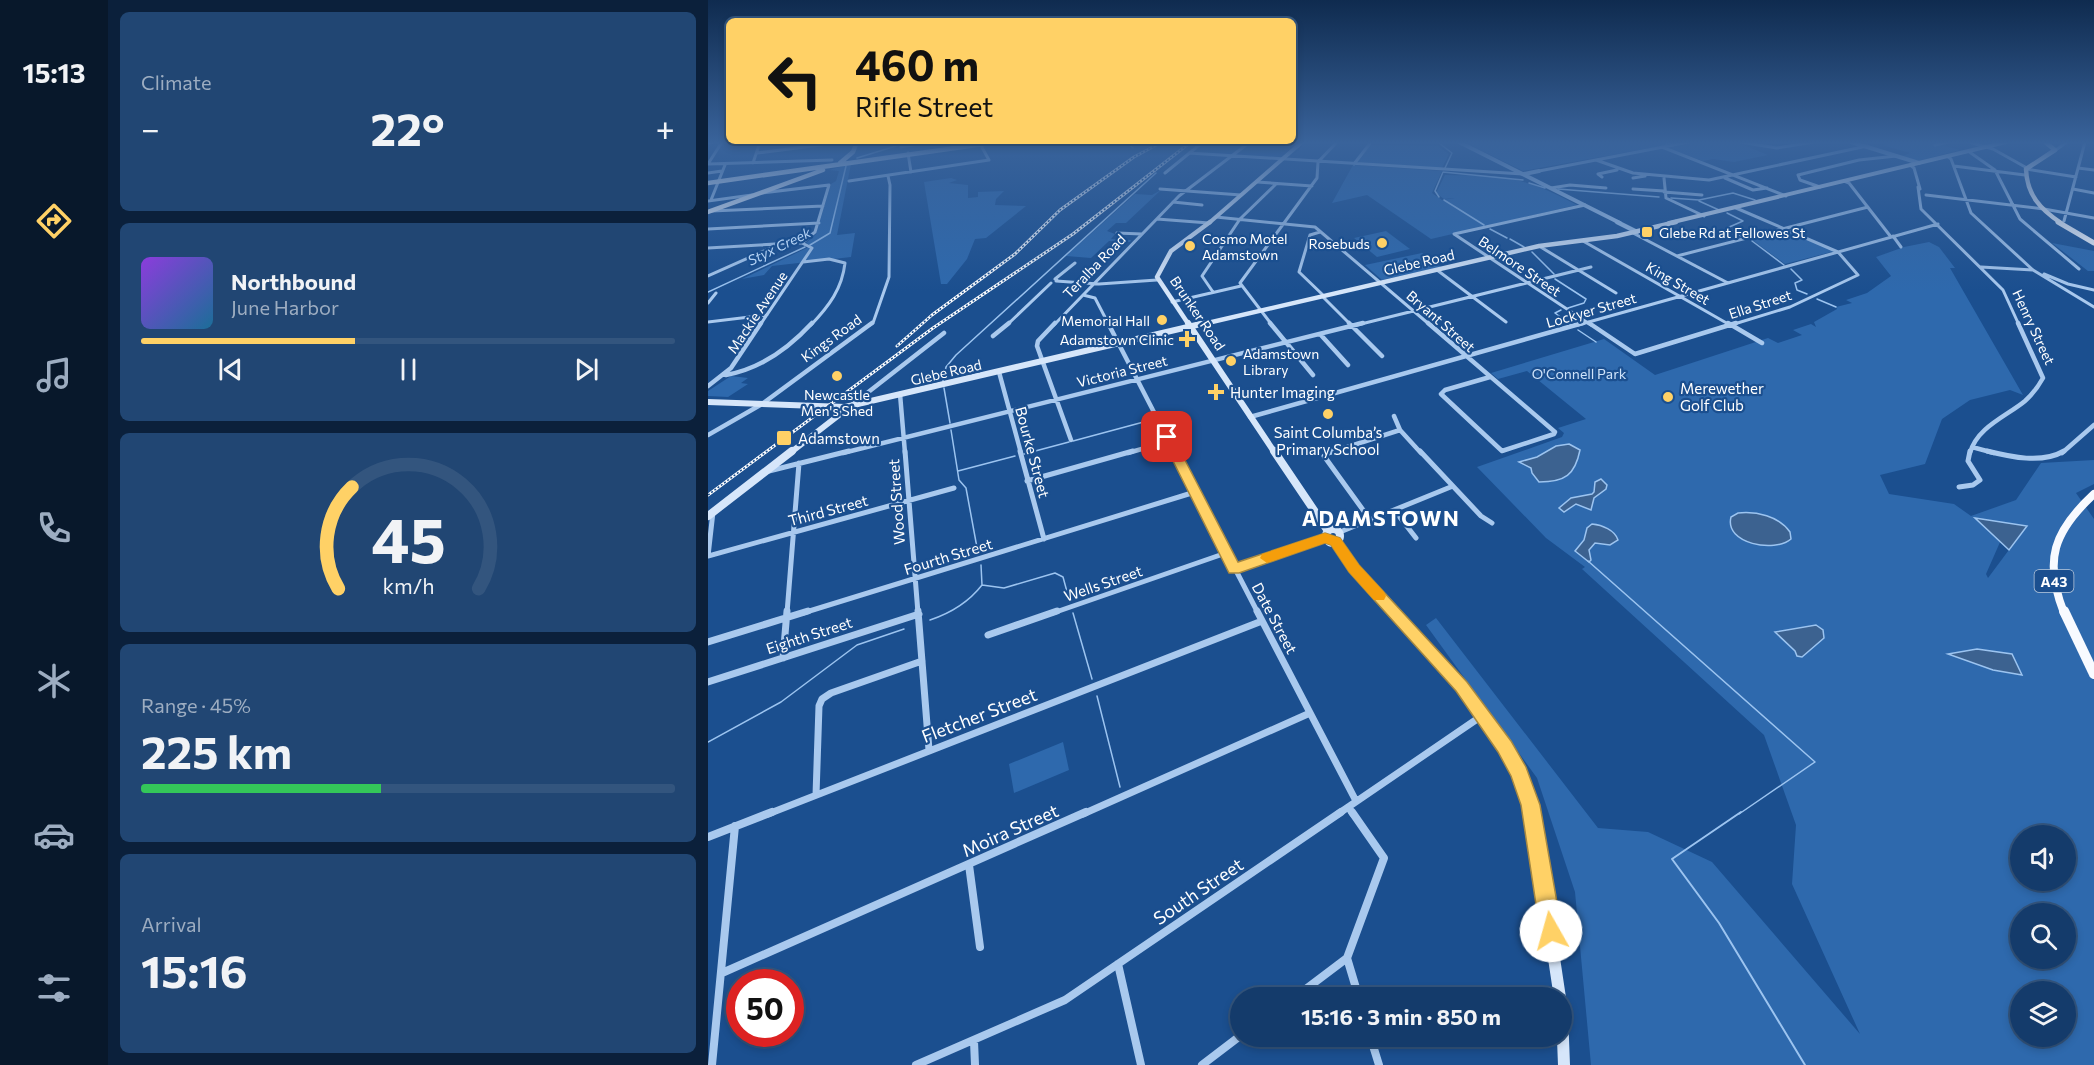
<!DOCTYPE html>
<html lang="en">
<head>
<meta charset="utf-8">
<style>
	body { margin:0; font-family:Commissioner,sans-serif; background:#214673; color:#f1f3f6; height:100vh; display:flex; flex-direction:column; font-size:22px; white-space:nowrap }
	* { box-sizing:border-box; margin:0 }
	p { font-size:20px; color:#9dadc1 }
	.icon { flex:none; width:33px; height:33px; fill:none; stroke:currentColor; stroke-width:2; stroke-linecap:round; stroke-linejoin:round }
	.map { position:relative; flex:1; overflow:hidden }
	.sheet { display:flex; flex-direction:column; gap:12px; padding:12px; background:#0b203b; width:600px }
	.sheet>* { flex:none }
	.banner { position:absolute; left:18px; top:18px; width:570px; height:126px; border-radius:9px; box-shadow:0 3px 9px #0003,0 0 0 2px #33557e; background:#ffd166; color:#111; overflow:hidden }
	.buttons { position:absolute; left:1302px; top:825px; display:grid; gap:12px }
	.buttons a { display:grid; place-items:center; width:66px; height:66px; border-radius:50%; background:#143b6b; box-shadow:0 3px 9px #0003,0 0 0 2px #33557e; font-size:30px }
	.speed { position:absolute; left:18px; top:969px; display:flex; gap:12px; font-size:30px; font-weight:700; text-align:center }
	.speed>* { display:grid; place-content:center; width:78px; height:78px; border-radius:50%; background:#143b6b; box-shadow:0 3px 9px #0003,0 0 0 2px #33557e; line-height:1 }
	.speed .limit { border:9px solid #d22; background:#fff; color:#111 }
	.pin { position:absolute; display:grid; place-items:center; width:51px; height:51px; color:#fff; margin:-26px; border-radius:12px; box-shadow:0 3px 9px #0006 }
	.me { position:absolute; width:66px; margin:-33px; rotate:353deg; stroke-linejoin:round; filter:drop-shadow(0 0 4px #0008) }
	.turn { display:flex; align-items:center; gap:21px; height:126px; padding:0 30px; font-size:27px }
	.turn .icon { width:78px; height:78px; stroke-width:2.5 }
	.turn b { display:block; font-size:42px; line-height:51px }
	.big { font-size:45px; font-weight:700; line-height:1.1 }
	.sheet .tile { flex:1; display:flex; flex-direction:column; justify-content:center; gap:9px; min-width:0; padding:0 21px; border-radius:9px; background:#214673 }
	.sheet .dial { align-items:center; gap:0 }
	.dial svg { height:156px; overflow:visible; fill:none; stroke:#33557e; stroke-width:7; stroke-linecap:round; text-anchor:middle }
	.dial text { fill:#f1f3f6; stroke:none }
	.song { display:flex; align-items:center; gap:18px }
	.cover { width:72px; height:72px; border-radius:9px; background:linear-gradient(135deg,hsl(270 70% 55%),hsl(200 70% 35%)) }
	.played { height:6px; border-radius:3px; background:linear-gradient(90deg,#ffd166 40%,#33557e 40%) }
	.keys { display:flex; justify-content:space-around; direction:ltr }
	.heat { display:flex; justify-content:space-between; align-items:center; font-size:33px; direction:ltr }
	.charge { height:9px; border-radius:4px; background:linear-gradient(90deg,#34c759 45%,#33557e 0) }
	.trip { position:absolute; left:522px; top:987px; width:342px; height:60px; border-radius:30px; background:#143b6b; box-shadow:0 3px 9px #0003,0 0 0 2px #33557e; font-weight:700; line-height:60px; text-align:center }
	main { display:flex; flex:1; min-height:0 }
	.tabs { display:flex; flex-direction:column; width:108px; justify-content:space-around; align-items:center; background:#08182b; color:#9dadc1 }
	.tabs .icon { width:42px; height:42px }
	.tabs .selected { color:#ffd166 }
	.tabs b { font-size:27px; color:#f1f3f6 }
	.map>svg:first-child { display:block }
</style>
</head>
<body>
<main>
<nav class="tabs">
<b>15:13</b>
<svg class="icon selected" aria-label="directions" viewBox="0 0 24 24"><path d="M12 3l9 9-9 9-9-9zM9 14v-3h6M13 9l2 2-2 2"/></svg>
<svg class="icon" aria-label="music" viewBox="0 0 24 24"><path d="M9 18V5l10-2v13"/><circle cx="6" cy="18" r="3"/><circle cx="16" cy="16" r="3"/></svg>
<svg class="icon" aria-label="phone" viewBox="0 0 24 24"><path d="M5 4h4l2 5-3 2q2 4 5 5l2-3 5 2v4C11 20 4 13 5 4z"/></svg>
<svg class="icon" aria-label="climate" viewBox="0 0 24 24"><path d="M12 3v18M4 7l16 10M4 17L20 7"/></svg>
<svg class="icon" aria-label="car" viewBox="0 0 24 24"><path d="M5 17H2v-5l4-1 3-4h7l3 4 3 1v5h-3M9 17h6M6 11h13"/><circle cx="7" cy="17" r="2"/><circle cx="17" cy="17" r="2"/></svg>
<svg class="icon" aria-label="filters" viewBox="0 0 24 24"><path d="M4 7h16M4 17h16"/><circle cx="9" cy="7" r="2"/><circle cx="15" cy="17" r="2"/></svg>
</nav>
<section class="sheet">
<div class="tile"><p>Climate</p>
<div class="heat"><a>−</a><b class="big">22°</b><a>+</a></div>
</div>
<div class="tile">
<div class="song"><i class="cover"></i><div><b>Northbound</b><p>June Harbor</p></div></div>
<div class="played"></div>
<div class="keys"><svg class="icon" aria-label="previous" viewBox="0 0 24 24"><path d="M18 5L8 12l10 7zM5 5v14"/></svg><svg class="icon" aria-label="pause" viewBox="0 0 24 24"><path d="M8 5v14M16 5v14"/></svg><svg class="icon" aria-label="next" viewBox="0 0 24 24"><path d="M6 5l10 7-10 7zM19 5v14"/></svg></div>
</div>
<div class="tile dial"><svg viewBox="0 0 100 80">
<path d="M14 69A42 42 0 1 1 86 69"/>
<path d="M14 69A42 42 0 0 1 21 17" stroke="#ffd166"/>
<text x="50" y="56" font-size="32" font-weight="700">45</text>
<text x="50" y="72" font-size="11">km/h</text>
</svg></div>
<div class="tile"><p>Range · 45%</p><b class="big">225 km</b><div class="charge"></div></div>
<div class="tile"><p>Arrival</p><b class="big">15:16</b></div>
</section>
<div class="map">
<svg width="1386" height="1065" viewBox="0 0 1386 1065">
	<rect width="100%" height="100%" fill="#1b4f8f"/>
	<path fill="#2e69ad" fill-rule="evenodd" d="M756,142H959L964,144L815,171Z
		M991,142H1028L1060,155L1026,162L1005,159L995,161L960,148Z
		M1189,142H1222L1252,150L1210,161L1194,156L1202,153L1174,145Z
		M662,145L730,146L741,154L734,168L649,162Z
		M143,164L129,235L147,233L143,257L64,266L56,275L34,279L103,246L98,243L108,234L123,184L128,181L131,171L121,170Z
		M645,165L734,171L724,193L734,200L747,198L736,199L728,193L737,175C760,176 787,174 808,180C830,185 850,195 869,205L723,239L659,195L624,203Z
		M243,178L249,180L241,183L260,185V198L270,197V192L296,191L288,199L287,205L318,206L278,238L267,239L259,259L239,284H233L216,182Z
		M453,190L418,223H408L399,231L407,234L403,239L423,240L422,242L401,241L383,258L358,256L427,194L444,195Z
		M1077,230L1127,251L1077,264L1043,239Z
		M678,231L702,249L669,257L646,238Z
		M1221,242L1231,247L1247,268H1242L1315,395L1302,390L1262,400L1234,419L1217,464L1172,475L1181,494L1246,504L1263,516L1308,500L1333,463L1386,460V484L1368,493L1386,519V1065H883L867,892L829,778L718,625L728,618L890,828L940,832L1004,862L1152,1034L1084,884L1088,825L1056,735L874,569L877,567L838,538L769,467L854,437L856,433L850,428L878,419L819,371L790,379L783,373L896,339L947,375L1060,338L1070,343L1094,335L1085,330L1103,324L1108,327L1106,322L1129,309L1128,307L1144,303L1138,300L1159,293L1183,276L1168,257L1196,247ZM1300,524L1318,527L1280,578L1278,574ZM1312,836H1358V880H1312ZM1312,914H1358V958H1312ZM1312,992H1358V1036H1312Z
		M1344,243L1386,251V271H1380Z
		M714,253L733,267L674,280L657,265Z
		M23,376L40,378L33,383L40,384L20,397L0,396V391Z
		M355,742L361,770L306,793L301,764Z"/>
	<path fill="#3c6290" stroke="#9cc4f0" stroke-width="1.5" d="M861,444L872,450C867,475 857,482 831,482L824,473L823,468L811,462L829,457L848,446Z
		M893,479L899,485L898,489L886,498L883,510L868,504L856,512L851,508L863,498L884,494L886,492L887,482Z
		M1030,513C1048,511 1071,516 1082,532L1083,539C1067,553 1016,544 1023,517Z
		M1267,518L1319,526L1301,550Z
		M884,524C894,525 907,530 910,540L902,545L887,543L881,550L883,560L881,562L867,551L876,540L879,528Z
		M1108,625L1115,630L1116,638L1094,657L1089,656L1087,651L1067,632Z
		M1269,649L1304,654L1314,675L1285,670L1240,654Z"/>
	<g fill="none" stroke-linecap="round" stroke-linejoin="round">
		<path stroke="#9cc4f0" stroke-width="1.5" d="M418,142L425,148
			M731,143L744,153L737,168
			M958,144L969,142
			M149,158L201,142
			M821,183L837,188
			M850,189L951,197
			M731,197L727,191L735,172L815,180
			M963,198L991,200L1025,193L1047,200
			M736,200L776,225
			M991,201L1011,210
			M1019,213L1035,221L1019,228L1035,237
			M782,229L799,238
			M802,239L816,247
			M1044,241L1076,265
			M102,245L122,233L138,166
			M824,252L846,274
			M1083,269L1094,280L1087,283L1089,290L1099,294
			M847,279L878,299L876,303L860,308
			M0,292L97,247
			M1109,299L1128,307
			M853,310L847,313L862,324
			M870,330L888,342
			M235,381L238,367L248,355L448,173
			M236,388L242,423
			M243,430L251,480L258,488L270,553
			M365,441L443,420
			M316,454L361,442
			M250,471L307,456
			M880,561L1107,762L1031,814
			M274,585L296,588L347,573L355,577L361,599
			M365,613L384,679
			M222,620C243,613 260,603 274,585L273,565
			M389,696L412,787
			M0,742L73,702L149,645L196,629"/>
		<path stroke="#9cc4f0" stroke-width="2" d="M1033,812L964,859L1011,923L1097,1065"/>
		<path stroke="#a9c9ee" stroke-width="3" d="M1032,142L1069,148L1106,142
			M1261,142L1285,149L1319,168
			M0,143L7,142
			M51,145L74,142
			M1227,145L1241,142
			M193,147L221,142
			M954,147L1078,196
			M1260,151L1287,170L1312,219L1371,269
			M1345,152L1359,142
			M49,153L136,142
			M200,153L203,172
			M481,153L815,174
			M1239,156L1243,159L1263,213L1325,270L1386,307
			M888,160L925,173L1001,180L1159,146
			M45,163L52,142
			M0,164L124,160
			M0,164L14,142
			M646,164L663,142
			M1202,165L1206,168L1212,189
			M1246,166L1317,175
			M1370,168L1386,170
			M1318,169L1368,177
			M831,171L981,142
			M0,173L14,171
			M457,173L495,142
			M894,177L890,174L909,170
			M925,178L937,176
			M956,178L958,198L996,216
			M1017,178L1045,190L1059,188
			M141,181L281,160L271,142
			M1136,181L1141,183L1183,237
			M549,182L604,186
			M1112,187L1092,180L1090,175L1151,160L1188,156
			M1210,187L1213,209L1295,290L1311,325
			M843,188L862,185L898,188
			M452,189L533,195
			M925,189L956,191
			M1365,189L1386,193
			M956,192L994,195
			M53,193L121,185L107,232L94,243
			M1218,195L1336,209L1386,218
			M3,200L17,165
			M0,201L44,195
			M465,202L494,205
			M3,211L115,206
			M508,217L607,227L722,325
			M449,219L501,223
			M1356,221L1377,142
			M0,229L111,223
			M612,232L602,235L591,272L616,296
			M409,233L434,234
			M925,233L1020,283
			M746,234L883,325
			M746,234L877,205
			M1185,236L1193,247
			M875,241L1022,325
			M831,246L908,293
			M0,248L84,243H94L104,248L52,325
			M969,256L1160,207
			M95,262L121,259L137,263C134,289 121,306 103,325
			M1273,267L1325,270
			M729,270L798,322
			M1336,274L1360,284L1386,290
			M0,276L67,246
			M349,280L347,279L367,263
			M348,281L391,284L449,280
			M505,292L494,276L532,219L568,184
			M375,295L387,298L401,325
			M615,297L643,325
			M464,302L533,286
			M0,303L8,293
			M0,322L59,315
			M162,325L165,323L181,277L182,185L180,176
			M299,325L343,283
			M346,325L471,196L542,142
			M564,325L532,283L609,178L610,162L629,142
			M649,325L883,267
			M870,325L1230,224
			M1023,325L1082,307L1150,275L1130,252L1028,208"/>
		<path stroke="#a9c9ee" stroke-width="4.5" d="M347,323L330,341L329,346L363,440
			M400,323L467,453
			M562,323L605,375
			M641,323L674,356
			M720,323L847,432L846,434L794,451L733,394L737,390L782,377
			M881,323L927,354L1028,323
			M1020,323L1054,343
			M612,334L640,365
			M285,336L301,323
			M291,372L313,453
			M18,375C52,369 81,348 104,323
			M0,386L23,368L53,323
			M192,394L197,453
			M145,404L236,333
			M686,416L692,430
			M542,417L875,323
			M0,435L54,404L164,323
			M1264,447L1286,453
			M135,453L655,323
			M420,453L461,441
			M621,453L692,430L713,453
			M1262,453C1269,427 1299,416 1317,401C1325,394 1330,387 1335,378L1310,323
			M1354,453L1386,425"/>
		<path stroke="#a9c9ee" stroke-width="5" d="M197,451L210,613
			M312,451L336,539
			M466,451L550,613
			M623,451L616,456L663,521
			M712,451L773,516L784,523
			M1279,451C1303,457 1334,464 1356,451
			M61,471L141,451
			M319,481L425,451
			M1251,487L1265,485L1272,480L1260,461L1262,451
			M687,511L708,538
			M632,532L745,486
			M0,556L246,488
			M0,556L5,512
			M526,569L617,538
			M79,613L91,463
			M95,613L487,492
			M345,613L518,553"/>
		<path stroke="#a9c9ee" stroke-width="7" d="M210,611L221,750
			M549,611L648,801
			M280,635L349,611
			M0,642L100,611
			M75,658L79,611
			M0,682L211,614
			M108,795L111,706L114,699L123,693L214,661
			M640,807L645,814
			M60,814L554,621
			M375,814L602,713
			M630,814L775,715"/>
		<path stroke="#a9c9ee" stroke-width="8" d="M644,812L676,858L639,958L651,998
			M0,837L64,812
			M261,865L272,947
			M410,964L433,1065
			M14,973L378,812
			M586,998L639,958
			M662,1036L671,1065
			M266,1041L267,1065
			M4,1065L27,826
			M208,1065L357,1000L633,812
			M494,1065L532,1036"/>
		<path stroke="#a9c9ee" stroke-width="4" d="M751,142L912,223
			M1143,142L1211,163
			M816,174L831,171"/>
		<path stroke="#a9c9ee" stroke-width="4.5" d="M909,222L929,232"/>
		<path stroke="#d6e6fa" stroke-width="4" d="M501,223L594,142
			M961,223L1298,142"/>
		<path stroke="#d6e6fa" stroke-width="4.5" d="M481,325L449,277L463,251L502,222
			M491,325L831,246L909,236L968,222"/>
		<path stroke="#d6e6fa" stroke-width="6" d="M480,323L567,453
			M0,402L137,407L497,323
			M82,453L140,408"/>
		<path stroke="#d6e6fa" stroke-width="8" d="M566,451L620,531
			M0,516L84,451
			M618 536a7 7 0 1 1 14 0a7 7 0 1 1-14 0Z
			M628,541L650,571L686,613"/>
		<path stroke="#d6e6fa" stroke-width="9" d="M685,611C740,671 805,731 824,814"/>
		<path stroke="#d6e6fa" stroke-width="12" d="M824,812L852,998
			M854,1013L856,1065"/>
		<path stroke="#f0f6ff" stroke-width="4.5" d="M132,163L145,152L149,142
			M0,183L290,142
			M0,212L115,170"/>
		<path stroke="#f8faff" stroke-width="4.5" d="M1337,142L1347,150L1318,169C1319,195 1332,209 1353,223"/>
		<path stroke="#f8faff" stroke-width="5" d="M1350,222L1386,243"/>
		<path stroke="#f8faff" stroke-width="8" d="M1356,613C1335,560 1346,531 1386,494"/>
		<path stroke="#f8faff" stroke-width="10" d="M1356,611L1386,674"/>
		<defs>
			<path id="rail" d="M189,346L224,315L307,254L352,210L426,157L454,142
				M0,495L225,328L365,234L483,142"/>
		</defs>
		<use href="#rail" stroke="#fff" stroke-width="3"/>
		<use href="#rail" stroke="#1b4f8f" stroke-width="1.5" stroke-dasharray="2" stroke-linecap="butt"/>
	</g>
	<linearGradient id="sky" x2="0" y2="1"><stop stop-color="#0f2b4f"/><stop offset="0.49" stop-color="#39639b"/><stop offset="1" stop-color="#39639b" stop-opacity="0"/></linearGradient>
	<rect width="1386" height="291" fill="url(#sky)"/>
	<path fill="#ffd166" stroke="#a68842" stroke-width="1.5" d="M459,434L465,437L530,562L617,533L632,538L651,565L759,682L803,741L818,767L832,805L854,931L851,939L843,942L836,939L832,931L813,805L803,776L790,752L748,691L641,572L623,545L617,543L531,573H521L453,437Z"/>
	<path fill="#f59e0b" d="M617,533L632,538L651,565L676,592L678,596L676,600H666L641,572L623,545L617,543L559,563L552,558L554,554Z"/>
	<g fill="#ffd166" stroke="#1b4f8f" stroke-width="2">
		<rect x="933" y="226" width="12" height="12" rx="3"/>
		<circle cx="674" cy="243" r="6"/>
		<circle cx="482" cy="246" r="6"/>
		<circle cx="454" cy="320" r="6"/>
		<path d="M476 330h6v6h6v6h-6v6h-6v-6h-6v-6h6z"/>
		<circle cx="523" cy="361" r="6"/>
		<circle cx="129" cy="376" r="6"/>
		<path d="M505 383h6v6h6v6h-6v6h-6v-6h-6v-6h6z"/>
		<circle cx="960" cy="397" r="6"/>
		<circle cx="620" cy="414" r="6"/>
		<rect x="68" y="430" width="16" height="16" rx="3"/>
	</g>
	<g text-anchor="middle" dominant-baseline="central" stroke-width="4.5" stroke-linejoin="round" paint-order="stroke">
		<g font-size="14" fill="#fff" stroke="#1b4f8f" text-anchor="start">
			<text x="951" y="232">Glebe Rd at Fellowes St</text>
			<text x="494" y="238">Cosmo Motel<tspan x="494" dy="16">Adamstown</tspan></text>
			<text x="662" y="243" text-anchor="end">Rosebuds</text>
			<text x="442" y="320" text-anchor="end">Memorial Hall</text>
			<text x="466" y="339" text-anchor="end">Adamstown Clinic</text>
			<text x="535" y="353">Adamstown<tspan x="535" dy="16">Library</tspan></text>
			<text x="129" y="394" text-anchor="middle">Newcastle<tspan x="129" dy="16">Men's Shed</tspan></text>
		</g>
		<g font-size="14" font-style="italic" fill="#b5d3f5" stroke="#1b4f8f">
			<text transform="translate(71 246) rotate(-26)">Styx Creek</text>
		</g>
		<g font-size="14" fill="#fff" stroke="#1b4f8f">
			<text transform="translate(711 262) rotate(-13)">Glebe Road</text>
			<text transform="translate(386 266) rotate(-46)">Teralba Road</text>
			<text transform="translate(812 266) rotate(34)">Belmore Street</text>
			<text transform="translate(970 283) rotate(30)">King Street</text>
			<text transform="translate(1052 304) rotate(-18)">Ella Street</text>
			<text transform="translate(883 310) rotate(-16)">Lockyer Street</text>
			<text transform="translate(49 312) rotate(-56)">Mackie Avenue</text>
			<text transform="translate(490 313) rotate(56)">Brunker Road</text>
			<text transform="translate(733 321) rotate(41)">Bryant Street</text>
			<text transform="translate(1326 327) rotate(65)">Henry Street</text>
			<text transform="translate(123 338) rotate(-36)">Kings Road</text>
			<text transform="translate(414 371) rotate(-14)">Victoria Street</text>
			<text transform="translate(238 372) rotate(-13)">Glebe Road</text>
		</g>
		<g font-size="14" fill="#cfe3fa" stroke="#1b4f8f">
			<text x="871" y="373">O'Connell Park</text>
		</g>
		<rect fill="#1b4f8f" stroke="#bbcadd" stroke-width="1.5" x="1326.5" y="570" width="39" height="22" rx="4.5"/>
		<g font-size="14" font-weight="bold" fill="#fff">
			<text x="1346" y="581">A43</text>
		</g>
		<g font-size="15" fill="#fff" stroke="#1b4f8f" text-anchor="start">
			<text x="972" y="388">Merewether<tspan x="972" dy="17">Golf Club</tspan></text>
			<text x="522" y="392">Hunter Imaging</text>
			<text x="620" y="432" text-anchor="middle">Saint Columba’s<tspan x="620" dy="17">Primary School</tspan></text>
			<text x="90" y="438">Adamstown</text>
		</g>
		<g font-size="15" fill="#fff" stroke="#1b4f8f">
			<text transform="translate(325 452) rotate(75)">Bourke Street</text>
			<text transform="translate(188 502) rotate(-94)">Wood Street</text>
			<text transform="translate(120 510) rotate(-15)">Third Street</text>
			<text transform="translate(240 556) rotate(-17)">Fourth Street</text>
			<text transform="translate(395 583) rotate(-19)">Wells Street</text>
			<text transform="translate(567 618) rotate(62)">Date Street</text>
			<text transform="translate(101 635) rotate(-18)">Eighth Street</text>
		</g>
		<g font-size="18" fill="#fff" stroke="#1b4f8f">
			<text transform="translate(271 715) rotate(-21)">Fletcher Street</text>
			<text transform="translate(302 830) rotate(-24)">Moira Street</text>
			<text transform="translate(490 891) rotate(-34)">South Street</text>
		</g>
		<g font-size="21" font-weight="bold" letter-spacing="1.5" fill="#fff" stroke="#1b4f8f">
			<text x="673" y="517">ADAMSTOWN</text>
		</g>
	</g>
</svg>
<div class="buttons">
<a><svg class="icon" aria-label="sound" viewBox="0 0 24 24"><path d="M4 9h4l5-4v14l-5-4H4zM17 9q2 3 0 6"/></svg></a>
<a><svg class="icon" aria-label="search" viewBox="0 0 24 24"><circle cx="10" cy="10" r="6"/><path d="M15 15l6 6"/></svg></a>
<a><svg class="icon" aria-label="layers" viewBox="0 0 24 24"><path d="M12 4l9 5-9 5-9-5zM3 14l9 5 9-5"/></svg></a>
</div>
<div class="speed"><div class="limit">50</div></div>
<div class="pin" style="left:459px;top:437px;background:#d93025"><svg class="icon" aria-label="arrive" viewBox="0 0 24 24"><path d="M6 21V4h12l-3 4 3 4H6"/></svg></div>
<svg class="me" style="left:843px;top:931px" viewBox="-20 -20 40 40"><circle r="19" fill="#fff"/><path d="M0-13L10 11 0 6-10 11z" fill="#ffd166"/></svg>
<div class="trip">15:16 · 3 min · 850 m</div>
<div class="banner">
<div class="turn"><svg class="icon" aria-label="left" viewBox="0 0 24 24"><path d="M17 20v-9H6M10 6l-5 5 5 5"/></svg><div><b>460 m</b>Rifle Street</div></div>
</div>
</div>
</main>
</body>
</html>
